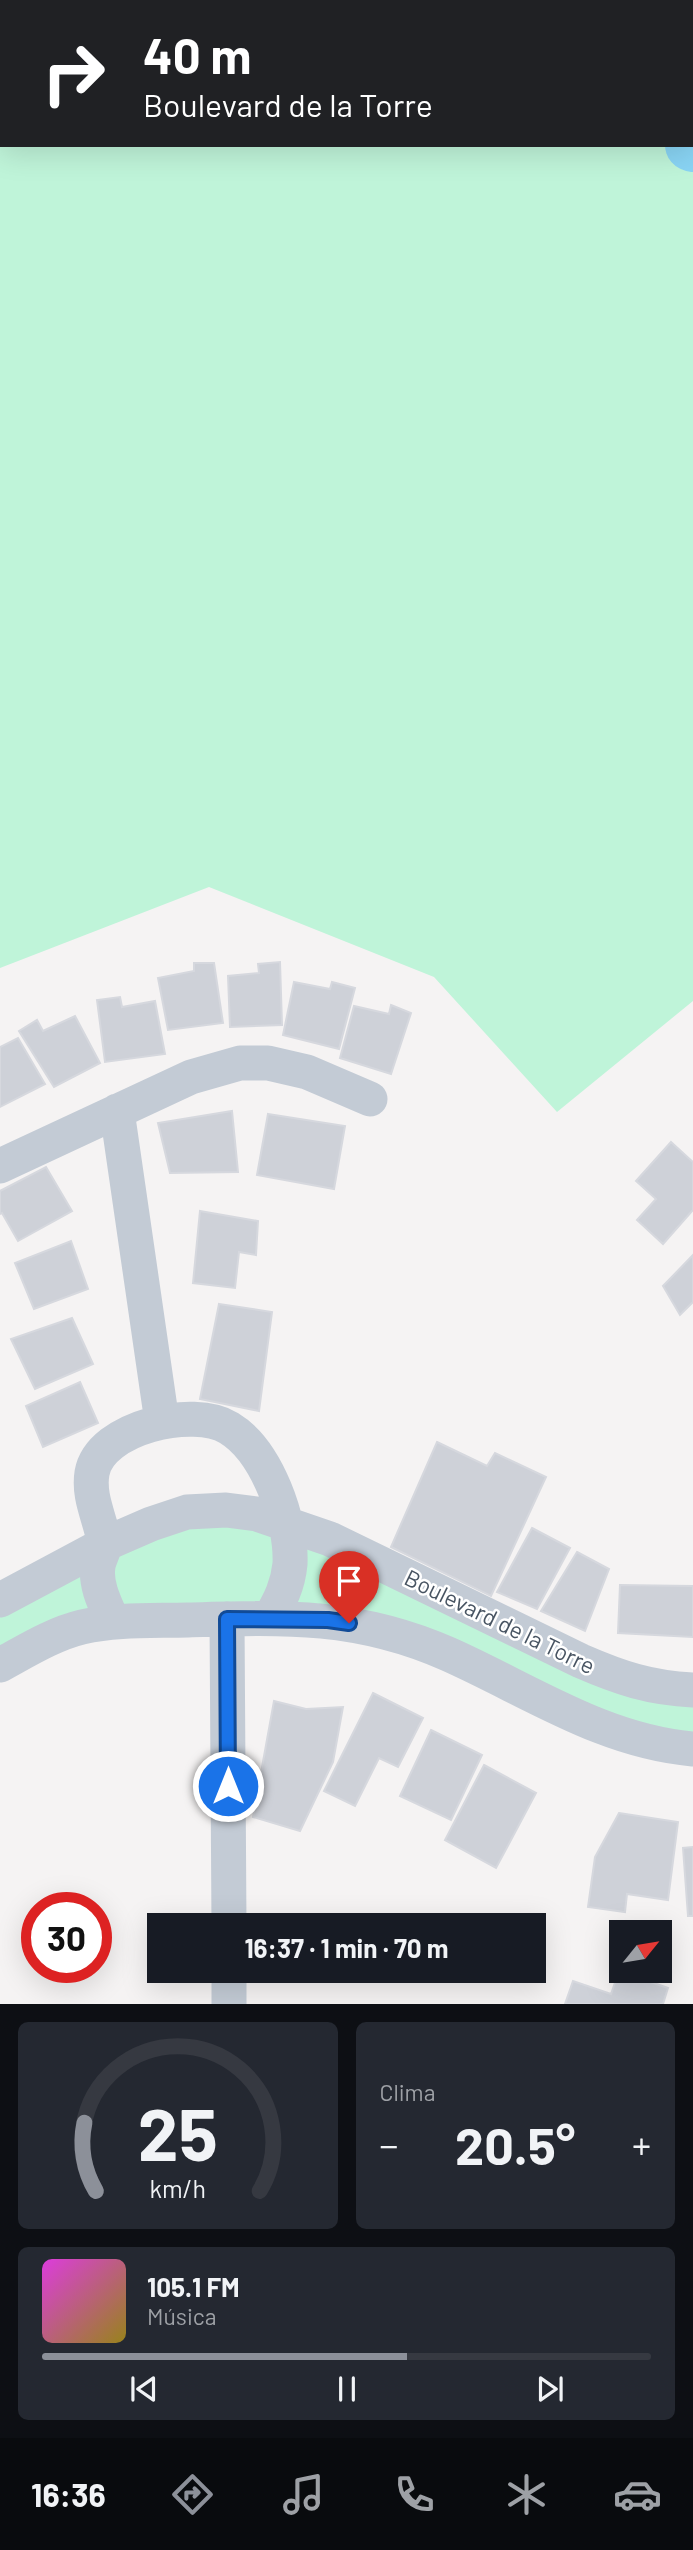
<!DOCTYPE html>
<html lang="es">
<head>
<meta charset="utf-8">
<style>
	body { margin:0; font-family:Barlow,sans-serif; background:#242831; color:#f1f3f6; height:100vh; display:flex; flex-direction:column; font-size:26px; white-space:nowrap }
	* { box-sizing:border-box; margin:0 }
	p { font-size:23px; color:#9ea1a6 }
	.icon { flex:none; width:38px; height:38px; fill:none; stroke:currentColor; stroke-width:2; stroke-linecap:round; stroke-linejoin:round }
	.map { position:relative; height:2004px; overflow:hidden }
	.panel { display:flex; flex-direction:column; gap:18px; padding:18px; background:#0d0f14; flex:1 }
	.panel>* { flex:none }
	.guide { position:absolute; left:0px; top:0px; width:693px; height:147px; box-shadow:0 7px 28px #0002; background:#202124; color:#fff; overflow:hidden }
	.needle { width:46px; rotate:60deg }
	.fabs { position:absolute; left:609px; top:1920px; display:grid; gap:14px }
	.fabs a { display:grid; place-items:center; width:63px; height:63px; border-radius:0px; background:#171b24; box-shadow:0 7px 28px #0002; font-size:35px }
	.speed { position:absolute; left:21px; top:1892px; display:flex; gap:14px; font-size:35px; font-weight:700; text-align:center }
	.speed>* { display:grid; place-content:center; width:91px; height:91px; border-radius:50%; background:#171b24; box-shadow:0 7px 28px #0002; line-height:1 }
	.speed .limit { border:10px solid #d22; background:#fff; color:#111 }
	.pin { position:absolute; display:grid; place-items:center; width:60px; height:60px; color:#fff; margin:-72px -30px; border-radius:50% 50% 50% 0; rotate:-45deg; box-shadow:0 0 7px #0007 }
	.pin .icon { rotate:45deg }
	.me { position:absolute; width:77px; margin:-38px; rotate:0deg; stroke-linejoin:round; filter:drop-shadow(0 0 5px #0008) }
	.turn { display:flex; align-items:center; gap:24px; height:147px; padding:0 28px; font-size:32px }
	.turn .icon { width:91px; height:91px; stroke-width:2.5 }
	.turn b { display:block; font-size:49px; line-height:60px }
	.big { font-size:52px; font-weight:700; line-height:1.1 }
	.panel .tile { flex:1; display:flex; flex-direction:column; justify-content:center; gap:10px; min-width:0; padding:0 24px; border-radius:10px; background:#242831 }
	.panel .dial { align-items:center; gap:0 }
	.dial svg { height:182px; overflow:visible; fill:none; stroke:#363941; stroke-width:7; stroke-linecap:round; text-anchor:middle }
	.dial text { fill:#f1f3f6; stroke:none }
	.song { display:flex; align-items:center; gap:21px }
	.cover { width:84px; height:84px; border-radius:10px; background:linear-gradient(135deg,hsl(300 70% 55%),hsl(50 70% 35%)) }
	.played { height:7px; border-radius:4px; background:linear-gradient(90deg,#8c9099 60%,#363941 60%) }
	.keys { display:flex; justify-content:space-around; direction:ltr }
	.heat { display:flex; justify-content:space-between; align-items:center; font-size:38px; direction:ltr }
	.panel .tiles { flex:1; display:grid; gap:18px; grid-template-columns:1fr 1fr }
	.tile:last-child { grid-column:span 2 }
	.trip { position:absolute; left:147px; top:1913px; width:399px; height:70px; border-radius:0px; background:#171b24; box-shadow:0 7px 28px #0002; font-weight:700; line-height:70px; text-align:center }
	.dock { display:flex; height:112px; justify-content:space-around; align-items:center; background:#090b0e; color:#9ea1a6 }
	.dock .icon { width:49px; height:49px }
	.dock .on { color:#8c9099 }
	.dock b { font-size:32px; color:#f1f3f6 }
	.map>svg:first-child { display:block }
</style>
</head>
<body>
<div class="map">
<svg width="693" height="2004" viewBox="0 0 693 2004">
	<rect width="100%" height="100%" fill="#f5f3f3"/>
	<path fill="#bff4d9" d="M0,0L440,2H2V145L693,146V1001L557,1112L434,977L209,887L0,968Z
		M226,1510L693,1690V1749L411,1638L113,1622L0,1665V1600Z"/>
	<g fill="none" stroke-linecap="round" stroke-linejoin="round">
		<path stroke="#89d4f4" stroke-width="52" d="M439,0L440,2
			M691,145L693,146"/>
	</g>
	<path fill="#ced1d8" stroke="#d6d8de" stroke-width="2" d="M280,962L282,1025L230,1027L228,976L259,973L258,964Z
		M194,963H214L223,1023L168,1030L158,978L194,971Z
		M294,982L330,989L332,982L355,988L339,1049L283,1035Z
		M120,997L122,1007L155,1001L165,1054L105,1062L97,1000Z
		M391,1005L411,1013L391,1074L340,1058L354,1006L389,1014Z
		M75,1016L100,1063L54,1087L19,1031L37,1020L43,1031Z
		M18,1038L45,1084L0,1107V1047Z
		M232,1111L238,1172L170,1173L158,1123Z
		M268,1114L345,1126L334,1189L257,1175Z
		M671,1142L693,1162V1210L663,1244L637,1220L656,1199L636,1181Z
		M46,1167L72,1211L18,1241L2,1213L0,1214V1191Z
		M200,1211L258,1221L256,1255L239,1252L235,1288L193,1283Z
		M71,1241L88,1289L34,1309L15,1263Z
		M693,1255V1302L680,1315L663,1286Z
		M219,1304L272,1312L259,1411L200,1399Z
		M72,1318L93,1364L35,1389L11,1339Z
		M80,1382L98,1423L43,1447L26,1406Z
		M437,1442L487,1466L495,1453L546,1477L491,1596L391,1547Z
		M532,1528L570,1548L537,1609L497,1592Z
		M577,1552L609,1569L585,1631L541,1611Z
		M620,1585L693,1586V1637L618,1633Z
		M373,1693L423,1718L398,1767L379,1758L355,1806L324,1791Z
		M274,1701L306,1709L343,1707L333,1762L300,1831L253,1817Z
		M431,1730L482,1755L451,1820L400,1796Z
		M484,1765L536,1793L496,1868L445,1840Z
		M619,1813L678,1822L668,1900L627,1894L625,1912L588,1907L595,1857Z
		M693,1847V1916H688L683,1848Z
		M619,1971L668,1988L663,2004H565L573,1981L611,1994Z"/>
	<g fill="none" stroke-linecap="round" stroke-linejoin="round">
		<path stroke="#c3cbd5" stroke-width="35" d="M117,1111L162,1422
			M0,1166L191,1077L240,1063H268L307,1072L370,1099
			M0,1600L105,1544L151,1524L187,1512L226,1510L257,1514L330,1539L581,1661C620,1678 650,1688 693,1690
			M227,1619L229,1925
			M113,1622C105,1604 95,1585 98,1566C99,1558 106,1549 104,1541C100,1518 88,1497 92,1473C100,1427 194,1406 229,1428C267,1451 292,1521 290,1564C288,1585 280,1601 270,1618
			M0,1665C26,1651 53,1634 82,1627C116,1619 152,1621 188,1620C283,1617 358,1614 448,1654C529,1690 602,1741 693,1749
			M229,1970V2004"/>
	</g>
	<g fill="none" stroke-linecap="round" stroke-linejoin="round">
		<defs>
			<path id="route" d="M228,1786L227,1619L328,1620L349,1623"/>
		</defs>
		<use href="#route" stroke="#114b97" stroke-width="18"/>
		<use href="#route" stroke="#1a73e8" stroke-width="12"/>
	</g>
	<g text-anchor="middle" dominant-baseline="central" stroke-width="5" stroke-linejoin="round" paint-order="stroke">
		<g font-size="23" fill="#485462" stroke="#fff">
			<text transform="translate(500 1621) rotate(26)">Boulevard de la Torre</text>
		</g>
	</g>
</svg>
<div class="fabs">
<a><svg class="needle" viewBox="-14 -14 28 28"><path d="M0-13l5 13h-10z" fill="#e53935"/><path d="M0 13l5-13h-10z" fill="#9ea1a6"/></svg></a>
</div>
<div class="speed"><div class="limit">30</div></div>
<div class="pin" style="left:349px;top:1623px;background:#d93025"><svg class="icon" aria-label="arrive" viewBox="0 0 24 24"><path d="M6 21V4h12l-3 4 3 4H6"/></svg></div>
<svg class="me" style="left:228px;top:1786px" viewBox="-20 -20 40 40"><circle r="17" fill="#1a73e8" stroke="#fff" stroke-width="3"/><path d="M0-11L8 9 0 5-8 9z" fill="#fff"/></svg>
<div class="trip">16:37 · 1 min · 70 m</div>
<div class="guide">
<div class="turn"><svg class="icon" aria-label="right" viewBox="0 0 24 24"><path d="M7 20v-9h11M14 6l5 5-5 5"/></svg><div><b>40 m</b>Boulevard de la Torre</div></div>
</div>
</div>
<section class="panel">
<div class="tiles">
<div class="tile dial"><svg viewBox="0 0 100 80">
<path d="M14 69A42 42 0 1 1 86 69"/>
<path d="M14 69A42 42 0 0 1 9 39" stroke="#8c9099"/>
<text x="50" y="56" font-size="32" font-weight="700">25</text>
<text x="50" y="72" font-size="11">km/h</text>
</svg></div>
<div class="tile"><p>Clima</p>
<div class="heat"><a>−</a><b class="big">20.5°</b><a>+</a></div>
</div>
<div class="tile">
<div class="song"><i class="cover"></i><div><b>105.1 FM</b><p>Música</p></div></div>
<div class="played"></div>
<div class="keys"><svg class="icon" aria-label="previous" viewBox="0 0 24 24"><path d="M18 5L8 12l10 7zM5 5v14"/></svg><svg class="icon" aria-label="pause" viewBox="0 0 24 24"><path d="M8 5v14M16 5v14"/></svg><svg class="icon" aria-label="next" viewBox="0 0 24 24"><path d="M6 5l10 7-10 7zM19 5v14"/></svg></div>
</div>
</div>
</section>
<nav class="dock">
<b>16:36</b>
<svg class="icon on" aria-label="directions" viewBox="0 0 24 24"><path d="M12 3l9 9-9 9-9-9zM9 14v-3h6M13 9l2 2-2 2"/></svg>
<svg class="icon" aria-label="music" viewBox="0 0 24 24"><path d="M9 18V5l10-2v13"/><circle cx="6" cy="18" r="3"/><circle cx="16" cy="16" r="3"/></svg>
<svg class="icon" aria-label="phone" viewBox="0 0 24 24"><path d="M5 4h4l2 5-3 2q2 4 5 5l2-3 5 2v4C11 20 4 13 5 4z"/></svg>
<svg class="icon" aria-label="climate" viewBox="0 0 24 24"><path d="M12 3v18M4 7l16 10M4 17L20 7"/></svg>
<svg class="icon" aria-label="car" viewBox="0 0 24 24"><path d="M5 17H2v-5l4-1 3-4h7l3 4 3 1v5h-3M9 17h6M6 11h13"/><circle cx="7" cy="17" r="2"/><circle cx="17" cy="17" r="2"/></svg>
</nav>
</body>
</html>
